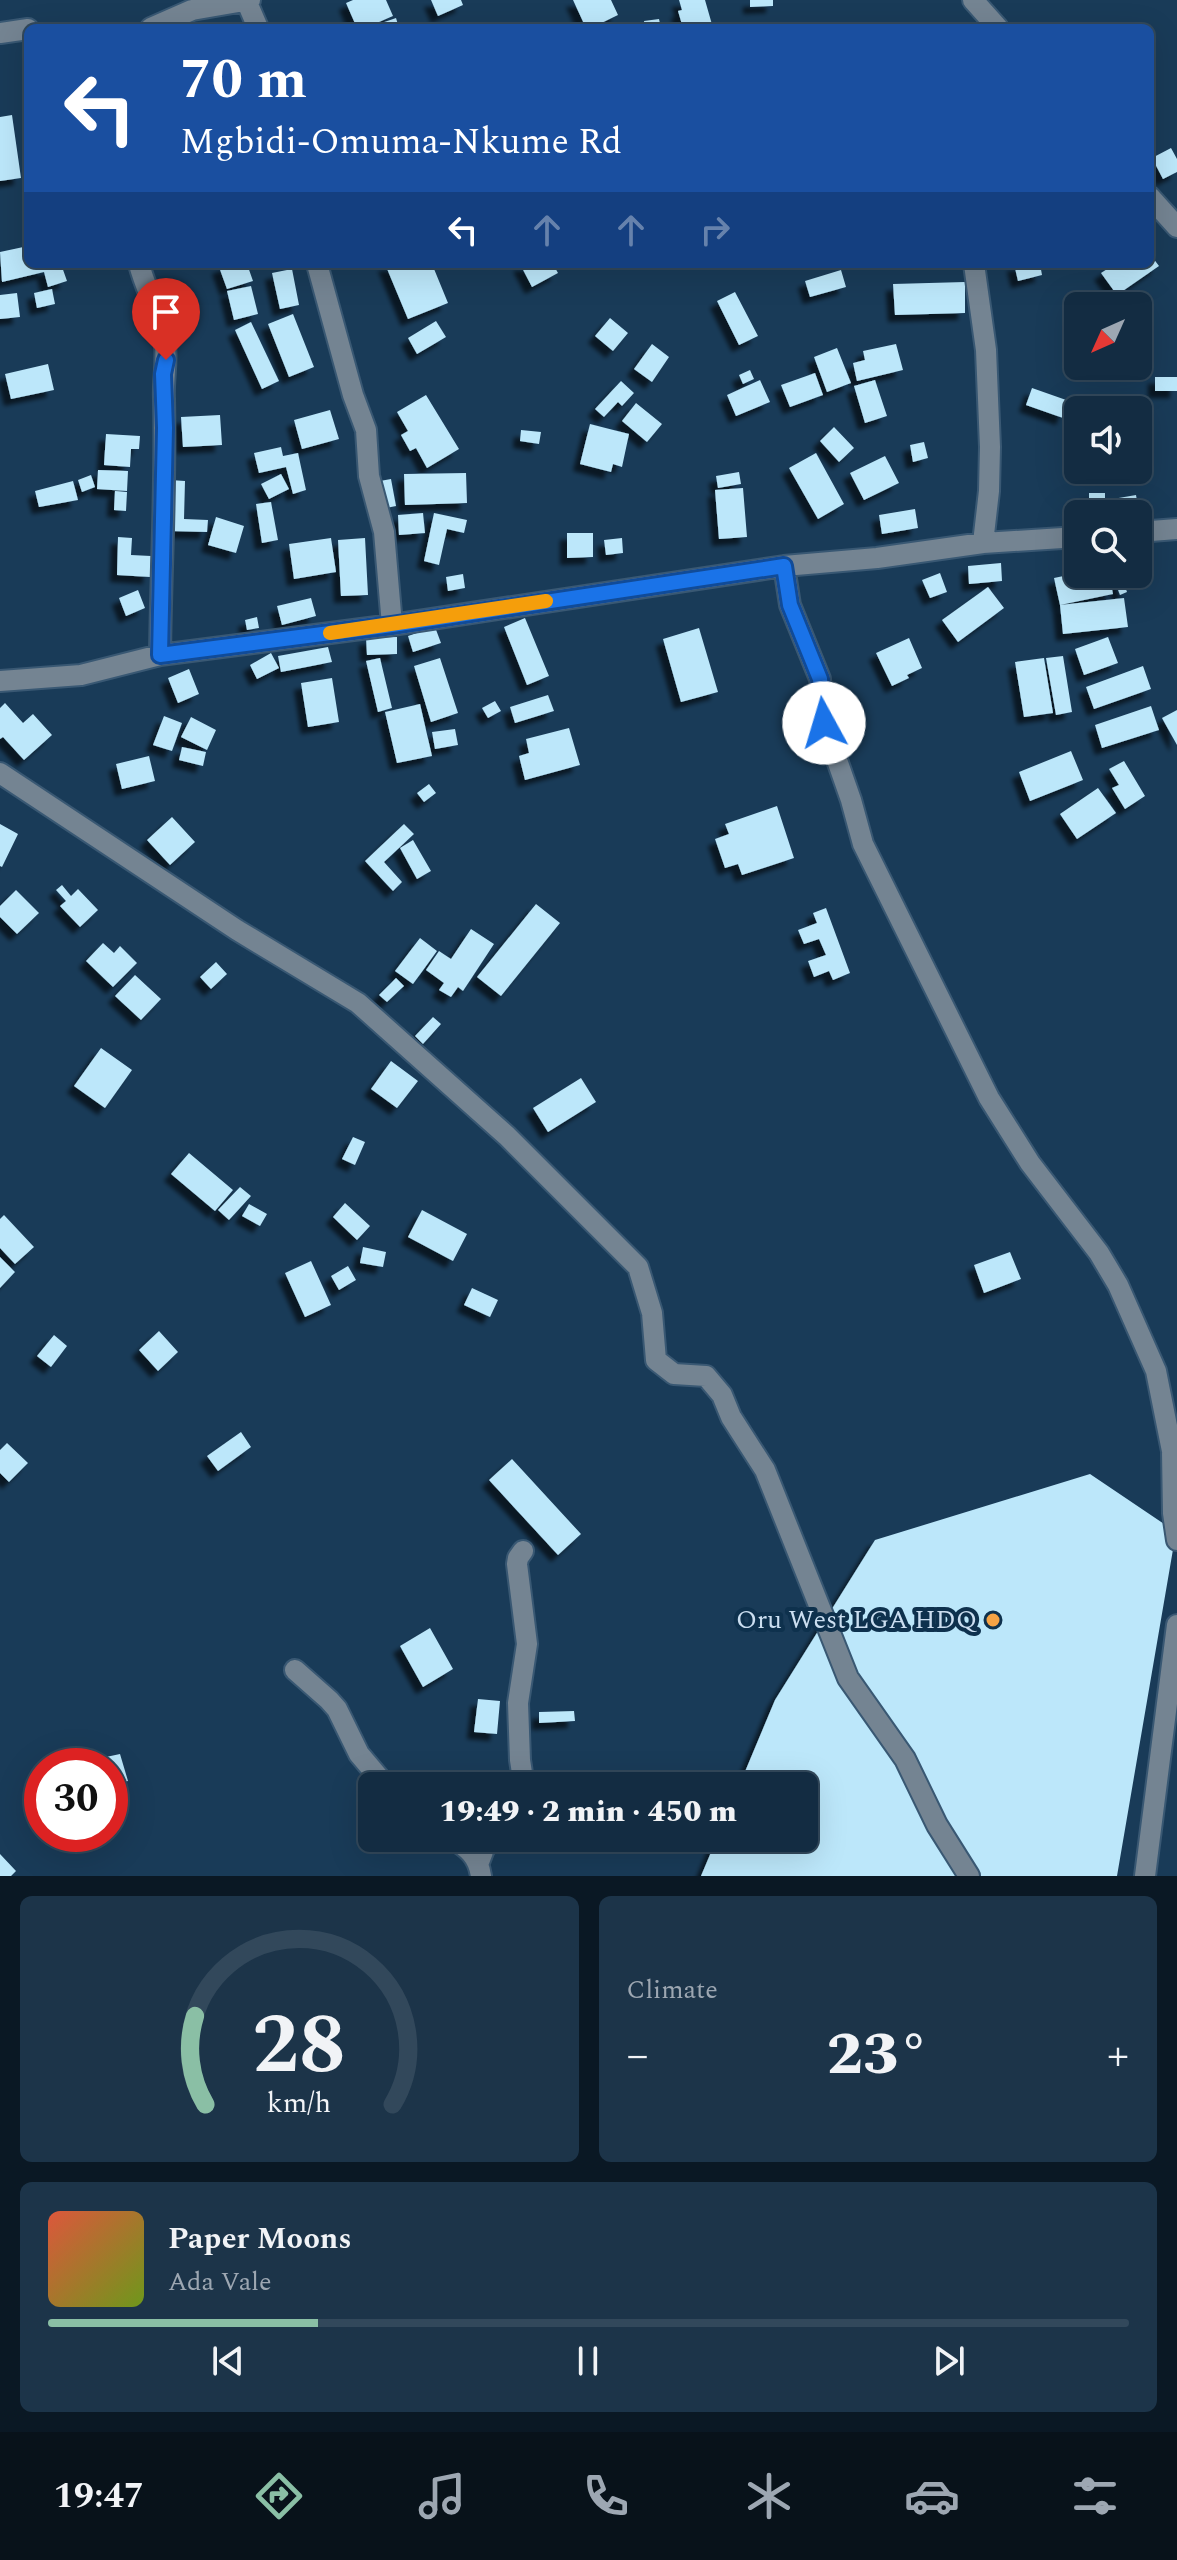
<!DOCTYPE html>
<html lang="en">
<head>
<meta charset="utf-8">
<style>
	body { margin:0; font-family:Spectral,serif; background:#1c3449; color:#f1f3f6; height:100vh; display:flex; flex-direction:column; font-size:30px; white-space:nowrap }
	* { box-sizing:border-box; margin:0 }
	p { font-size:26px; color:#9da7b2 }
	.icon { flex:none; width:44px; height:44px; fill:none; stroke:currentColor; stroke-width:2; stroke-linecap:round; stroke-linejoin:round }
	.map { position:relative; height:1876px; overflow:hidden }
	.drawer { display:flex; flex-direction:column; gap:20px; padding:20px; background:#0a1824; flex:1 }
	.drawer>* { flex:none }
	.hud { position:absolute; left:24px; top:24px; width:1130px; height:244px; border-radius:12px; box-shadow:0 8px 32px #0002,0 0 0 2px #32485b; background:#1a4fa0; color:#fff; overflow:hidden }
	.needle { width:52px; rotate:225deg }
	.controls { position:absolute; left:1064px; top:292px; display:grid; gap:16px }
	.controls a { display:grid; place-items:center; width:88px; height:88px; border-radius:12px; background:#132c42; box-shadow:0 8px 32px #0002,0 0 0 2px #32485b; font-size:40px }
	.speed { position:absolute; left:24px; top:1748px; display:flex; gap:16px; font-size:40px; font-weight:700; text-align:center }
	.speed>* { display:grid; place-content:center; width:104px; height:104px; border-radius:50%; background:#132c42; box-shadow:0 8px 32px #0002,0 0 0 2px #32485b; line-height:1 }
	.speed .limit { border:12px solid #d22; background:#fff; color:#111 }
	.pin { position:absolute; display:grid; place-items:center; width:68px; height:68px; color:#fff; margin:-82px -34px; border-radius:50% 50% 50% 0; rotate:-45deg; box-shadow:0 0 8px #0007 }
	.pin .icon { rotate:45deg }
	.me { position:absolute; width:88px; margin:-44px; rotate:354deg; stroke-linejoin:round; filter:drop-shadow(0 0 6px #0008) }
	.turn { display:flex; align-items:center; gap:28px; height:168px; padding:0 24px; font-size:36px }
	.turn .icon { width:104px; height:104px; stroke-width:2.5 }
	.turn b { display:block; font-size:56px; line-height:68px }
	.lanes { display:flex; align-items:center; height:76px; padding:0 24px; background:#0003; justify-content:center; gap:40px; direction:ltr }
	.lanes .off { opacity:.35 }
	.big { font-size:60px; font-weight:800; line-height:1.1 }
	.drawer .tile { flex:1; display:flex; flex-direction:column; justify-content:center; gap:12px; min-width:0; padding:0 28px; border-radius:12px; background:#1c3449 }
	.drawer .dial { align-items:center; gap:0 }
	.dial svg { height:208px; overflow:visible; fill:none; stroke:#32485b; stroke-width:7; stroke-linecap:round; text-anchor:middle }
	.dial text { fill:#f1f3f6; stroke:none }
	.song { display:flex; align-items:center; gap:24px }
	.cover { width:96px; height:96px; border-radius:12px; background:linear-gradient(135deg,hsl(10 70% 55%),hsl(80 70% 35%)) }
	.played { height:8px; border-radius:4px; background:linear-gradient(90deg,#8abfa5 25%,#32485b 25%) }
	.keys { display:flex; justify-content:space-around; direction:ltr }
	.heat { display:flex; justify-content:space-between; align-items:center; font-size:44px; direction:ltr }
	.drawer .tiles { flex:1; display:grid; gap:20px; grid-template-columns:1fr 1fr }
	.tile:last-child { grid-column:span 2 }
	.trip { position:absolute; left:358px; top:1772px; width:460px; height:80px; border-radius:12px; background:#132c42; box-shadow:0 8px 32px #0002,0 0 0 2px #32485b; font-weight:800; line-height:80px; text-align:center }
	.menu { display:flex; height:128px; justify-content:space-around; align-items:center; background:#08121a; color:#9da7b2 }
	.menu .icon { width:56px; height:56px }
	.menu .active { color:#8abfa5 }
	.menu b { font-size:36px; color:#f1f3f6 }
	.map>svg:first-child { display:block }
</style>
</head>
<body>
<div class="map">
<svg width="1177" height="1876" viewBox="0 0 1177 1876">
	<defs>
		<filter id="shadow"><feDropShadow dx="-7" dy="7" stdDeviation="2" flood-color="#0009"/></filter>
	</defs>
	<rect width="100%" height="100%" fill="#193b58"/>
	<path fill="#bce7fa" filter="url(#shadow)" d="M353,0H386L393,16L365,28H357L346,3Z
		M431,0H461L463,5L438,16Z
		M573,0H611L618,15L591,28H586Z
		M679,0H705L713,28H683L678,11L682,10Z
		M750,0H773V6L750,7Z
		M396,18L399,28H374L373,26Z
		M659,19L661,28H645L644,21Z
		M12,115L21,178L0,181V117Z
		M1171,148L1177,159V172L1163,179L1152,158Z
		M28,246V264H44L45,269L61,264L67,281L48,287L44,272L2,282L0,252Z
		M1150,254L1159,266L1117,295L1101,273L1115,264H1150Z
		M228,264H247L253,281L227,289L219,267Z
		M385,264H432L448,303L408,319Z
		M520,264H553L558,273L532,287Z
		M1014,264H1040L1042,275L1018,281Z
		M292,269L299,305L280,309L272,273Z
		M841,270L846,287L810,297L805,281Z
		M965,282V313L895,315L893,284Z
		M251,286L258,314L234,320L227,291Z
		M52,289L55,304L37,308L34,293Z
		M735,292L758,336L739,345L717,301Z
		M17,293L20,317L0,319V295Z
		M293,314L314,367L289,377L268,324Z
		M610,318L628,333L613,351L595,336Z
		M436,321L446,337L417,354L408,338Z
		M251,322L279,381L262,389L235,330Z
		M652,344L669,357L652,382L634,369Z
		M896,344L903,370L857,381L853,363L865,360L863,351Z
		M837,348L851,383L827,392L814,357Z
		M48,364L54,390L11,399L5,374Z
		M750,370L754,379L743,384L739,375Z
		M815,373L823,395L790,407L781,385Z
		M1155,377H1177V391H1155Z
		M760,380L770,402L736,416L727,395Z
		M875,380L887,416L865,423L854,386Z
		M621,381L634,393L622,406L618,402L604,417L595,409Z
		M1032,388L1069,401L1063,418L1026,405Z
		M426,395L459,449L427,468L416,448L410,451L401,435L408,431L397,412Z
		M636,403L662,424L647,442L622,421Z
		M330,410L339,439L302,449L294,420Z
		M220,415L222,445L183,447L181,417Z
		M590,424L629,434L622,467L613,464L611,472L580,464Z
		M834,427L854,448L839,462L820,441Z
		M521,430L541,432L539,444L520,441Z
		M106,434L140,436L139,449H131L130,467L104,465Z
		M924,442L928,458L913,462L910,445Z
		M281,447L283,456L298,453L306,490L293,494L286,467L259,473L254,453Z
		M816,453L844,504L818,519L789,468Z
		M885,456L899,483L864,500L850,473Z
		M98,470L128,471L127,491L97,489Z
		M739,472L741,484L718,488L716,476Z
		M466,473L467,503L405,505L404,474Z
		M281,474L289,489L269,499L261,484Z
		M91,475L95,487L82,492L78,480Z
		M391,479L396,506L386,508L380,481Z
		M170,480L185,481L184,519L208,520L207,532L169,531Z
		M73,481L78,500L39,507L35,491Z
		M743,488L747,537L719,539L715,490Z
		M115,491L127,492L126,511L114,510Z
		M1089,493H1105V514H1089Z
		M1136,495L1139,512L1110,514L1107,500Z
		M271,502L278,540L262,543L256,504Z
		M915,509L918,528L882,534L879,515Z
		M423,513L425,533L399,535L398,515Z
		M434,513L467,520L464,533L447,529L439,565L424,561Z
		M216,517L244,526L236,553L208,545Z
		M567,533H593V557L567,558Z
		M118,537L132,538L131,555L151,556L150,577L117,575Z
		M331,538L336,572L294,579L289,544Z
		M365,538L368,595L341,596L338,540Z
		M622,538L623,553L606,555L604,540Z
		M1001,563L1002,581L969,584L968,566Z
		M940,573L947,592L930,598L922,580Z
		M1078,573L1109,574L1113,594L1060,605L1054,578Z
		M463,574L465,588L448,591L446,577Z
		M1112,574H1131L1122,578L1127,592L1120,595Z
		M988,587L1004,608L958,642L942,620Z
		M138,590L145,608L126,616L119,598Z
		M311,598L316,616L282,625L277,606Z
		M1124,598L1128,627L1063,634L1060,605Z
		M257,617L259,628L247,630L245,620Z
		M525,618L549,676L527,685L504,627Z
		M435,627L441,643L413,652L408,636Z
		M699,628L718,692L681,702L663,639Z
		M397,637V654L367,655L366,638Z
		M1108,637L1118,663L1084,675L1075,649Z
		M909,638L922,668L907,675L909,678L892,686L876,653Z
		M328,647L332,662L281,672L278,656Z
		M271,653L279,668L257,679L250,665Z
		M1063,656L1072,712L1056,715L1046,658Z
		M380,658L392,708L378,712L366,661Z
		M440,658L458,713L431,722L414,666Z
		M1044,658L1053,713L1024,717L1015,662Z
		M1143,666L1151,689L1094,709L1086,687Z
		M189,669L199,694L178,703L168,678Z
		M332,678L339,722L308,727L301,683Z
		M548,695L554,711L515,723L510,707Z
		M495,701L501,711L488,718L482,708Z
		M5,703L23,723L33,714L52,735L24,760L3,737L0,739V708Z
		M420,704L432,756L397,763L385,712Z
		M1151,706L1159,730L1102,748L1095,725Z
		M1177,710V745L1162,718Z
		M164,716L182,723L172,751L153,745Z
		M191,717L216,730L207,750L181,737Z
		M569,728L580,765L525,780L519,756L529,753L526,739Z
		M455,729L458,745L435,749L432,732Z
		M182,747L206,752L203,766L179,760Z
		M1071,751L1083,780L1030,801L1019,772Z
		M149,756L155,781L122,789L116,764Z
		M1124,761L1145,796L1125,809L1112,788L1119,785L1109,769Z
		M429,784L436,793L424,802L417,793Z
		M1098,788L1116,813L1077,839L1060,814Z
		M777,806L794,858L742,875L738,864L725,868L715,839L729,834L725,824Z
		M172,817L195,842L170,865L147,840Z
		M0,824L18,834L2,867L0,866Z
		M404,824L414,834L384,862L402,882L393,891L365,861Z
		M413,840L431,871L417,879L400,848Z
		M62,885L71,896L78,889L98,910L80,927L60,906L66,901L56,890Z
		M16,890L39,913L17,934L0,917V906Z
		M536,904L560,923L501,996L477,977Z
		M826,908L850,973L833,980L829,971L814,977L808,961L826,955L819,939L804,944L798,930L817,923L813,913Z
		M471,929L494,944L463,991L458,987L451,997L439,990L444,983L426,970L439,951L451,959Z
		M420,938L437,951L413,984L395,971Z
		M103,943L114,953L120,946L137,963L113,987L86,961Z
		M216,962L227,974L211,989L200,977Z
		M135,975L161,999L141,1020L115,996Z
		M396,978L404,986L387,1002L379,995Z
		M433,1017L441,1024L423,1044L415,1036Z
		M101,1048L132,1070L105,1108L74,1086Z
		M391,1061L418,1081L397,1108L371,1089Z
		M581,1078L596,1102L548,1132L533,1108Z
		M353,1137L365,1142L355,1165L342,1159Z
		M189,1153L233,1190L215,1211L171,1174Z
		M240,1187L251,1196L229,1220L218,1210Z
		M345,1203L370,1226L357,1240L333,1217Z
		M249,1204L267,1214L260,1226L242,1216Z
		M422,1210L467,1234L453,1261L408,1237Z
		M4,1215L34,1247L15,1264L0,1248V1219Z
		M363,1247L386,1252L383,1267L360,1263Z
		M1010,1252L1021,1279L984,1293L974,1265Z
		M0,1257L15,1272L0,1288Z
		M311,1261L331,1305L305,1317L285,1273Z
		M348,1266L356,1280L339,1290L331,1276Z
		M472,1288L498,1300L490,1317L464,1305Z
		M159,1331L178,1352L158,1371L139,1350Z
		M54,1335L67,1346L51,1367L37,1356Z
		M241,1432L251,1447L218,1471L207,1456Z
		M7,1443L28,1463L9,1482L0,1473V1450Z
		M512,1459L581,1534L558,1555L489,1480Z
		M1090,1474L1176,1532L1117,1876H701L717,1838H804V1786H739L775,1700L875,1540Z
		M430,1628L453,1669L423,1687L400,1646Z
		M478,1699L500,1701L497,1734L474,1732Z
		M574,1711L575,1721L539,1723V1712Z
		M120,1754L128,1781L114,1784L106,1757Z
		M0,1854L16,1871L11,1876H0Z"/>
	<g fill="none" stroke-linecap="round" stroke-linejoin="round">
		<defs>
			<path id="minor" d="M246,0L258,28
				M973,0L998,28
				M151,28L192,10L250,0
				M0,33L28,29
				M1150,197L1177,227
				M139,264C146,292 162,316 165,345C167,363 163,381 164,399C166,484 161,570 160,655
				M317,264L353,395L366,430L369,476L384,532L392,625
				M974,264L986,350L990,447L989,491L983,543
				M1138,532L1177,529
				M784,566L790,605L820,679L824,723L851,800L863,844L989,1098L1030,1163L1099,1253L1118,1285L1133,1319L1156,1371L1172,1451L1173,1513L1177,1540
				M0,681L81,675L160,655L392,625L784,566L877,558L983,543L1078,537
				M0,773L237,930L358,1003L507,1136L638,1267L652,1313L656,1360L674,1374L706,1376L722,1395L731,1417L765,1470L848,1678L905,1759L937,1825L969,1876
				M523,1551L518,1558L517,1564L527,1644L518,1703L520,1760L524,1786
				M295,1670L329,1700L337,1709L359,1754L386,1786
				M451,1838C468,1848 478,1856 481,1876
				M479,1862L484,1849L493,1838
				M1145,1876L1177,1625"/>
		</defs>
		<use href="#minor" stroke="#395873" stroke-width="24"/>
		<use href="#minor" stroke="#748492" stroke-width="20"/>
	</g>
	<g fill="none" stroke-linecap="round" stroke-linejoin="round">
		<defs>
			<path id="route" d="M166,360L163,374L165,428L160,655L392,625L784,566L790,605L820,679L824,723"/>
		</defs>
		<use href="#route" stroke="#114b97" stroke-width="20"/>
		<use href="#route" stroke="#1a73e8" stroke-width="14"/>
		<path stroke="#f59e0b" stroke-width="14" d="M330,633L546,601"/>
	</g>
	<circle fill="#f5a345" stroke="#0e314d" stroke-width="3" cx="993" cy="1620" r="8"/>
	<g text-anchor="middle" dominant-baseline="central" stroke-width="8" stroke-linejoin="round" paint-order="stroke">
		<g font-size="26" fill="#cbdef0" stroke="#0e314d" text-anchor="end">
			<text x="977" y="1620">Oru West LGA HDQ</text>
		</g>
	</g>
</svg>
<div class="controls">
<a><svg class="needle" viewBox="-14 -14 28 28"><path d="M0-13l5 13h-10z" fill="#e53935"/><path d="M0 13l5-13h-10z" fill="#9da7b2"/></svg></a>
<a><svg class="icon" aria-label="sound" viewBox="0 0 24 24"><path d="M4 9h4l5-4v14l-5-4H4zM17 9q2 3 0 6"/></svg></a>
<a><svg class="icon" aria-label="search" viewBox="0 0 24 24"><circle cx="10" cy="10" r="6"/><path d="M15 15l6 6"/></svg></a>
</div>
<div class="speed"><div class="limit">30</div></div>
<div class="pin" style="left:166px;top:360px;background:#d93025"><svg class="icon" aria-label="arrive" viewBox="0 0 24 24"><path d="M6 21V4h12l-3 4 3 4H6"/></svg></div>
<svg class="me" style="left:824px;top:723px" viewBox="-20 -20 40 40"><circle r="19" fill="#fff"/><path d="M0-13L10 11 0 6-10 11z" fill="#1a73e8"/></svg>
<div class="trip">19:49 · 2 min · 450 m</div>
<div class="hud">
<div class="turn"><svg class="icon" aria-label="left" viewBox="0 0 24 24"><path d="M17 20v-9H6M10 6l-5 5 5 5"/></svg><div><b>70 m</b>Mgbidi-Omuma-Nkume Rd</div></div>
<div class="lanes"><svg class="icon" aria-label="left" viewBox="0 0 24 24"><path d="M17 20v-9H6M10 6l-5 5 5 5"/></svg><svg class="icon off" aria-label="ahead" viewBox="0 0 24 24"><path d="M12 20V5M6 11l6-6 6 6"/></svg><svg class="icon off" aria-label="ahead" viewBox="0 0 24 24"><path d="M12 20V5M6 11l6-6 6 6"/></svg><svg class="icon off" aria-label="right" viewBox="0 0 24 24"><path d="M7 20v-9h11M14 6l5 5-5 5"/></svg></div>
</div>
</div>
<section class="drawer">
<div class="tiles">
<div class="tile dial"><svg viewBox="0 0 100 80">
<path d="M14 69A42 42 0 1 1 86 69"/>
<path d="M14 69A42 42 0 0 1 10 35" stroke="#8abfa5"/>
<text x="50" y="56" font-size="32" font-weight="700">28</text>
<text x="50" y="72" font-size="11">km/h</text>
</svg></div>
<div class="tile"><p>Climate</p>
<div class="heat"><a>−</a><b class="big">23°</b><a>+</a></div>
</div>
<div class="tile">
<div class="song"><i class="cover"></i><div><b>Paper Moons</b><p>Ada Vale</p></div></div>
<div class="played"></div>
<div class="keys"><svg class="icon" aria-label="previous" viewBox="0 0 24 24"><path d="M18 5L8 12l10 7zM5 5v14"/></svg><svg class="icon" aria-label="pause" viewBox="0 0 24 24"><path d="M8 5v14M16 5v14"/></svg><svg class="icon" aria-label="next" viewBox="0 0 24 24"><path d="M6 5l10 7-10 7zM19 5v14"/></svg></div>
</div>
</div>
</section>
<nav class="menu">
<b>19:47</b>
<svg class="icon active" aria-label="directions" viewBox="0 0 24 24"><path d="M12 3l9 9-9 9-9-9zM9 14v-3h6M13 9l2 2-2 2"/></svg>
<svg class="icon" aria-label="music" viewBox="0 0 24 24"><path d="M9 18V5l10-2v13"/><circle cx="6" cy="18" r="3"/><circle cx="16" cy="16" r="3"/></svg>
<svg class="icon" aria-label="phone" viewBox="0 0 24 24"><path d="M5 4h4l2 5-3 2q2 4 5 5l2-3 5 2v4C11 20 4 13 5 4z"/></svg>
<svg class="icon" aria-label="climate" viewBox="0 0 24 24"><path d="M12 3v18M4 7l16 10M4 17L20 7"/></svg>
<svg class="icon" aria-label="car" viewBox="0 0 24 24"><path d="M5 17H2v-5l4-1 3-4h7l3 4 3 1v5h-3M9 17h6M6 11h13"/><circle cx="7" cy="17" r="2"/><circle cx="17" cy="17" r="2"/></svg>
<svg class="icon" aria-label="filters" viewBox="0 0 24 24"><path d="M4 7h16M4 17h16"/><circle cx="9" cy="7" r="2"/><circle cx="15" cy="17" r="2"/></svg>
</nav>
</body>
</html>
